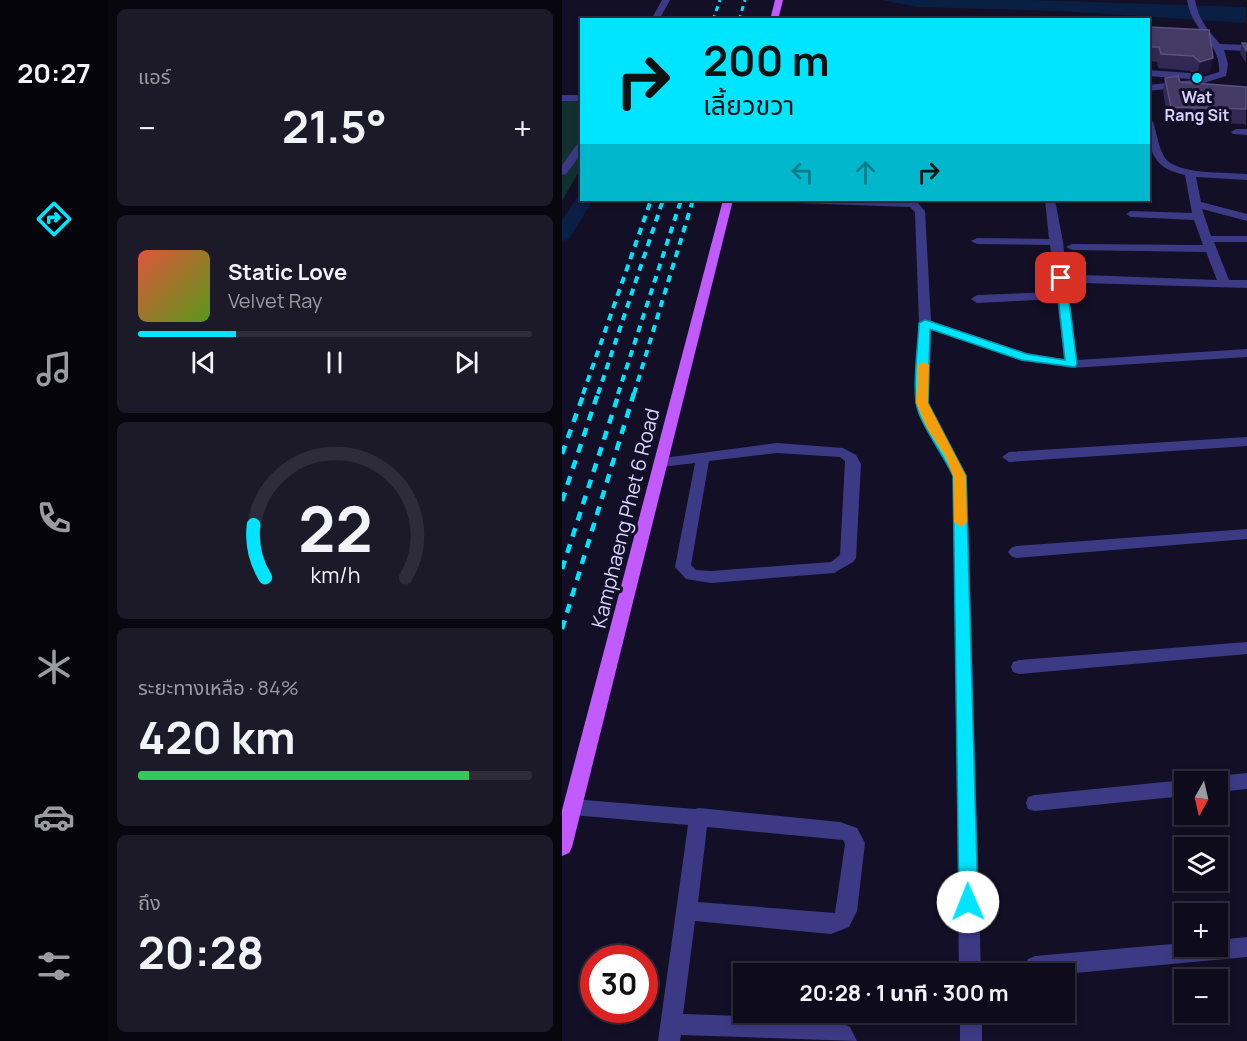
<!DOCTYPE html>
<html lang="th">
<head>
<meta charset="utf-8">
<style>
	body { margin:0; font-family:Manrope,"Noto Sans Thai",sans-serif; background:#1c1929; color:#f1f3f6; height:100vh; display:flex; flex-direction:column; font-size:22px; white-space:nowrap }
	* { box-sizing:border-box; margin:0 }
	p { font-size:20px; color:#9b9ba3 }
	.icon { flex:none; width:33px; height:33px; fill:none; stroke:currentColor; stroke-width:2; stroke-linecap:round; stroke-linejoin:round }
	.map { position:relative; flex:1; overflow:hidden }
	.panel { display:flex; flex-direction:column; gap:9px; padding:9px; background:#08060f; width:454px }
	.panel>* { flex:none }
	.guide { position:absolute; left:18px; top:18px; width:570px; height:183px; border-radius:0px; box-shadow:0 3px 9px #0003,0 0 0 2px #2e2b3b; background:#00e5ff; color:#111; overflow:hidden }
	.needle { width:39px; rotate:188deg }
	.controls { position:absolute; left:612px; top:771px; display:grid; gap:12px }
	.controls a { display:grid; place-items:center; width:54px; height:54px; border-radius:0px; background:#0e0b1c; box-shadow:0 3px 9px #0003,0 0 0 2px #2e2b3b; font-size:30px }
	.speed { position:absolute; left:18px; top:945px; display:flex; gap:12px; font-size:30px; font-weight:700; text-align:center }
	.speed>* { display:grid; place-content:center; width:78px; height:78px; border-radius:50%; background:#0e0b1c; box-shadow:0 3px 9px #0003,0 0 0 2px #2e2b3b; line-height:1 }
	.speed .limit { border:9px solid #d22; background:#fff; color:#111 }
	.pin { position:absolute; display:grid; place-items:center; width:51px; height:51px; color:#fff; margin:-26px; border-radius:12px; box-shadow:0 3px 9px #0006 }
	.me { position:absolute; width:66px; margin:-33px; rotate:359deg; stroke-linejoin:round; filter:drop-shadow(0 0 4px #0008) }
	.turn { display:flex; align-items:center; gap:21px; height:126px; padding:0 24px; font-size:27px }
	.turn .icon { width:78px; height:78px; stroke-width:2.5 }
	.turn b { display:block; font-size:42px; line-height:51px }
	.lanes { display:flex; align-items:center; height:57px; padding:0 24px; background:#0003; justify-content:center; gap:30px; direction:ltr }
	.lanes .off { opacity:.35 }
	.big { font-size:45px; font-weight:700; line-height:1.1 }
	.panel .tile { flex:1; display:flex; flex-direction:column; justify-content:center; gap:9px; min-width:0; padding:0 21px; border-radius:9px; background:#1c1929 }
	.panel .dial { align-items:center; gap:0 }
	.dial svg { height:156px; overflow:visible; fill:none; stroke:#2e2b3b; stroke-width:7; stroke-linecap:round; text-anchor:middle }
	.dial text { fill:#f1f3f6; stroke:none }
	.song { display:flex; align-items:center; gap:18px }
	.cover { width:72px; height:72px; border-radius:9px; background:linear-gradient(135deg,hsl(10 70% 55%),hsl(90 70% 35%)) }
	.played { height:6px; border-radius:3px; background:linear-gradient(90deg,#00e5ff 25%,#2e2b3b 25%) }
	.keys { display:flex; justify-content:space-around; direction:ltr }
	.heat { display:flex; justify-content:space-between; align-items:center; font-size:33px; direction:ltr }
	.charge { height:9px; border-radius:4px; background:linear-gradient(90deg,#34c759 84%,#2e2b3b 0) }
	.trip { position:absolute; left:171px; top:963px; width:342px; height:60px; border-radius:0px; background:#0e0b1c; box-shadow:0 3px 9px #0003,0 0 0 2px #2e2b3b; font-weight:700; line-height:60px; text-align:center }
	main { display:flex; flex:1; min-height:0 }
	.tab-bar { display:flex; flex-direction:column; width:108px; justify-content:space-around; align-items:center; background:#06040b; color:#9b9ba3 }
	.tab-bar .icon { width:42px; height:42px }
	.tab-bar .on { color:#00e5ff }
	.tab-bar b { font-size:27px; color:#f1f3f6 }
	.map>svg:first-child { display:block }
</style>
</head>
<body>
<main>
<nav class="tab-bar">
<b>20:27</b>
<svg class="icon on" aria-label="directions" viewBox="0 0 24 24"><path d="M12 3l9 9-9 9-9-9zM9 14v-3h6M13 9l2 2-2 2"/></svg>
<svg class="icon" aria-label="music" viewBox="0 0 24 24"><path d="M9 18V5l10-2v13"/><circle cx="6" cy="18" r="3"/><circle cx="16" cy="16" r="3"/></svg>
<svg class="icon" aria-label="phone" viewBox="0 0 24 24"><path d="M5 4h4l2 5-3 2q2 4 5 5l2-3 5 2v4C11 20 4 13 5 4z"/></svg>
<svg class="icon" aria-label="climate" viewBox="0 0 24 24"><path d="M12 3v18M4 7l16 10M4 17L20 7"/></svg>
<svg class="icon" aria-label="car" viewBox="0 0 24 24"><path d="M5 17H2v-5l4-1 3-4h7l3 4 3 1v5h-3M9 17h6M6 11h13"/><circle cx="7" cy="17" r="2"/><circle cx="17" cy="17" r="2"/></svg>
<svg class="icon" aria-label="filters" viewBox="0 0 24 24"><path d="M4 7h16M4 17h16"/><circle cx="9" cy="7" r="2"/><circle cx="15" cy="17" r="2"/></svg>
</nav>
<section class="panel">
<div class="tile"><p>แอร์</p>
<div class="heat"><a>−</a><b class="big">21.5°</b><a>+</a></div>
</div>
<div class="tile">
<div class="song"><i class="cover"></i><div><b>Static Love</b><p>Velvet Ray</p></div></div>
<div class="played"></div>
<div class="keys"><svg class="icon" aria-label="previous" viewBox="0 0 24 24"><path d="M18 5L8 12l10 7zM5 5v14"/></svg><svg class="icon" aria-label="pause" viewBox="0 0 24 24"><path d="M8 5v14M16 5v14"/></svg><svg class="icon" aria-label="next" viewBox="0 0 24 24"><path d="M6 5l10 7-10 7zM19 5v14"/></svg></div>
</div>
<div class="tile dial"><svg viewBox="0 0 100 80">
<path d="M14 69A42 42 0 1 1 86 69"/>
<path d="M14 69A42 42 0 0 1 8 42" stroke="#00e5ff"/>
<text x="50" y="56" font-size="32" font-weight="700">22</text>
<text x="50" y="72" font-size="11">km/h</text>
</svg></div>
<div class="tile"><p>ระยะทางเหลือ · 84%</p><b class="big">420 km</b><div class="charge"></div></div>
<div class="tile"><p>ถึง</p><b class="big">20:28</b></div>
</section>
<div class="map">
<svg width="685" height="1041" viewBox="0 0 685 1041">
	<rect width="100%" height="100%" fill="#130f26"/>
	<path fill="#12302f" d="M0,98H19V168L0,201Z"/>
	<path fill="#0a1f44" d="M320,0H469L684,7V23L497,11L355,7Z"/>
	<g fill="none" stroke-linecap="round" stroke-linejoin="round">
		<path fill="#0a1f44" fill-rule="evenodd" d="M20,195V200H31L7,239L0,241V220L16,196Z"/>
		<path fill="#3d3a85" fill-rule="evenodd" d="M100,0H108L97,20H89Z
			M625,0H633C636,19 646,30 658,44L685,45V51L662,50L666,64L664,76L632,86L586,91V85L631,80L657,72C659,42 630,33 625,0Z
			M586,70L628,73L633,76L628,79L586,76Z
			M0,95H20V101H0Z
			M586,119L591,122C595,133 596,147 603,158C615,175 665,172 685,174V180L634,177L639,202L685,214V221L640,209L649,236H685V242H652L667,280H685V288L522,283L516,279L522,275L655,280L644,252L510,250L504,247L510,244L641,245L632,220L569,217L564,214L569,211L630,213L623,175C590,168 586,150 586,119Z
			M674,129H685V135L671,134L669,132Z
			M20,142V153L4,174L0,175V165L16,143Z
			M229,200H329L355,202L363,211L369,321L465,353L502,359L495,299L415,303L409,299L415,295L494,292L488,245L415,244L409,241L415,238L487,239L483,200H493L501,242L515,360L685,349V357L509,368L458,360L369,329L367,403L405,476L419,974H397L391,476L353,403L357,323L353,212L348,207L234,203Z
			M685,437V446L447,462L440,457L447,452Z
			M215,443L281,448L294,455L299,464L294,558L291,562L272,573L149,583L124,579L113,567L133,463L99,467L92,462L94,459ZM215,453L278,457L283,461L278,555L269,562L149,571L134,570L129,565L147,461Z
			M685,529V539L454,558L449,556L446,552L449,548L454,546Z
			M685,642V654L457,674L451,672L449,667L451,662L457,660Z
			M685,773V789L656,792V782H648L656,776Z
			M622,780L626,782H622V796L473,811L466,809L464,803L466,797L473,795Z
			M10,799L133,809L137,808L278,822L295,828L303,843L295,911L287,927L269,934L133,921L121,1014L272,1019L288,1027L295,1041L119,1035L118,1041H96L126,825L10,815L3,813L1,807L3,801ZM145,827L281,840L283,844L273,913L136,902Z
			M685,937V957L502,974H466L463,966L466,959L473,956L622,943V946H656V940Z
			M398,1012H420V1041H398Z"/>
		<path fill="#c25bff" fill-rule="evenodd" d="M213,0H221L216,20H208Z
			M161,200H171L10,847L7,853L0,856V810Z"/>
		<path stroke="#00e5ff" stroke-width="3" stroke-dasharray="5 4.5" stroke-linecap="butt" d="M151,20L158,0
			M177,20L183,0"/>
		<path stroke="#00e5ff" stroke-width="4" stroke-dasharray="7 6" stroke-linecap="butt" d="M21,394L89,200
			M36,394L101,200
			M56,394L119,200
			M72,394L131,200"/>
		<path stroke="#00e5ff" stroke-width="4.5" stroke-dasharray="9 8" stroke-linecap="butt" d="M0,454L22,393
			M0,501L36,393
			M0,569L57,393
			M0,629L72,393"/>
	</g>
	<path fill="#312854" d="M586,27L647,30L648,72L635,76L628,71L596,68L595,62L586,61Z
		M680,43H684V63L678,53Z
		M603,78L618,82L684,87V126L682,124L606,121L601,92Z"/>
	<path fill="#1d163a" d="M651,58L648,72L635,76L638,62Z"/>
	<path fill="#433a66" stroke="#5a527e" stroke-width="1.5" d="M586,27L647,30L651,58L638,62L631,56L599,54L597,47H586Z
		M680,43H684V50Z
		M616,76L618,82L684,87V109L609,107L603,78Z"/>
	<path fill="#00e5ff" stroke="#0095a6" stroke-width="1.5" d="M499,274L504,278L515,364L513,367L459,360L368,329L366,403L404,476L416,902L413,908L406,911L400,908L397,902L391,476C382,455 356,422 354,402C351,377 356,348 357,323L363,320L367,321L465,354L503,360L494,278Z"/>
	<path fill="#f59e0b" d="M361,362L367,365L366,403L404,476L405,522L399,527L392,522L391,476L383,456L365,428L354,403L356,365Z"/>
	<circle fill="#00e5ff" stroke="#130f26" stroke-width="2" cx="635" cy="78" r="6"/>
	<g text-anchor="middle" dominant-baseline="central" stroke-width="6" stroke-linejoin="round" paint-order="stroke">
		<g font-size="16" font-weight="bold" fill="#d9d4ff" stroke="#130f26">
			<text x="635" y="97">Wat<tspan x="635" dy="18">Rang Sit</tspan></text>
		</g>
		<g font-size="20" fill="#d9d4ff" stroke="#130f26">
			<text transform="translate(63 518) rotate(-76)">Kamphaeng Phet 6 Road</text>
		</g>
	</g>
</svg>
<div class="controls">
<a><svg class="needle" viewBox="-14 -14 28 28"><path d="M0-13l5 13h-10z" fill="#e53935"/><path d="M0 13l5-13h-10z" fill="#9b9ba3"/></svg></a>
<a><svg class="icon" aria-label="layers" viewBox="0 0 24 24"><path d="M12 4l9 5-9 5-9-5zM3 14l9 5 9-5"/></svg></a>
<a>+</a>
<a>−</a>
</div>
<div class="speed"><div class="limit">30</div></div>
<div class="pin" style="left:499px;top:278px;background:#d93025"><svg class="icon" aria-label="arrive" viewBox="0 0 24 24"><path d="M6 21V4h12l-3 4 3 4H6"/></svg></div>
<svg class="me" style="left:406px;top:902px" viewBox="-20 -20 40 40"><circle r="19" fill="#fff"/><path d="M0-13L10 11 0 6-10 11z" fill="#00e5ff"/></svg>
<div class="trip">20:28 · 1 นาที · 300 m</div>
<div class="guide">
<div class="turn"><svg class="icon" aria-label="right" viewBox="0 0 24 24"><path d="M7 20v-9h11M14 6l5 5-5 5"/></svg><div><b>200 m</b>เลี้ยวขวา</div></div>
<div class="lanes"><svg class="icon off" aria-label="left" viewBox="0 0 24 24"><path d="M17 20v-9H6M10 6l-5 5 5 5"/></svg><svg class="icon off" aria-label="ahead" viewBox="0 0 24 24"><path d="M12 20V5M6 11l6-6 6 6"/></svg><svg class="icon" aria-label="right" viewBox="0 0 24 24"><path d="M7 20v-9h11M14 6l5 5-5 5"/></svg></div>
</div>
</div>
</main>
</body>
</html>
